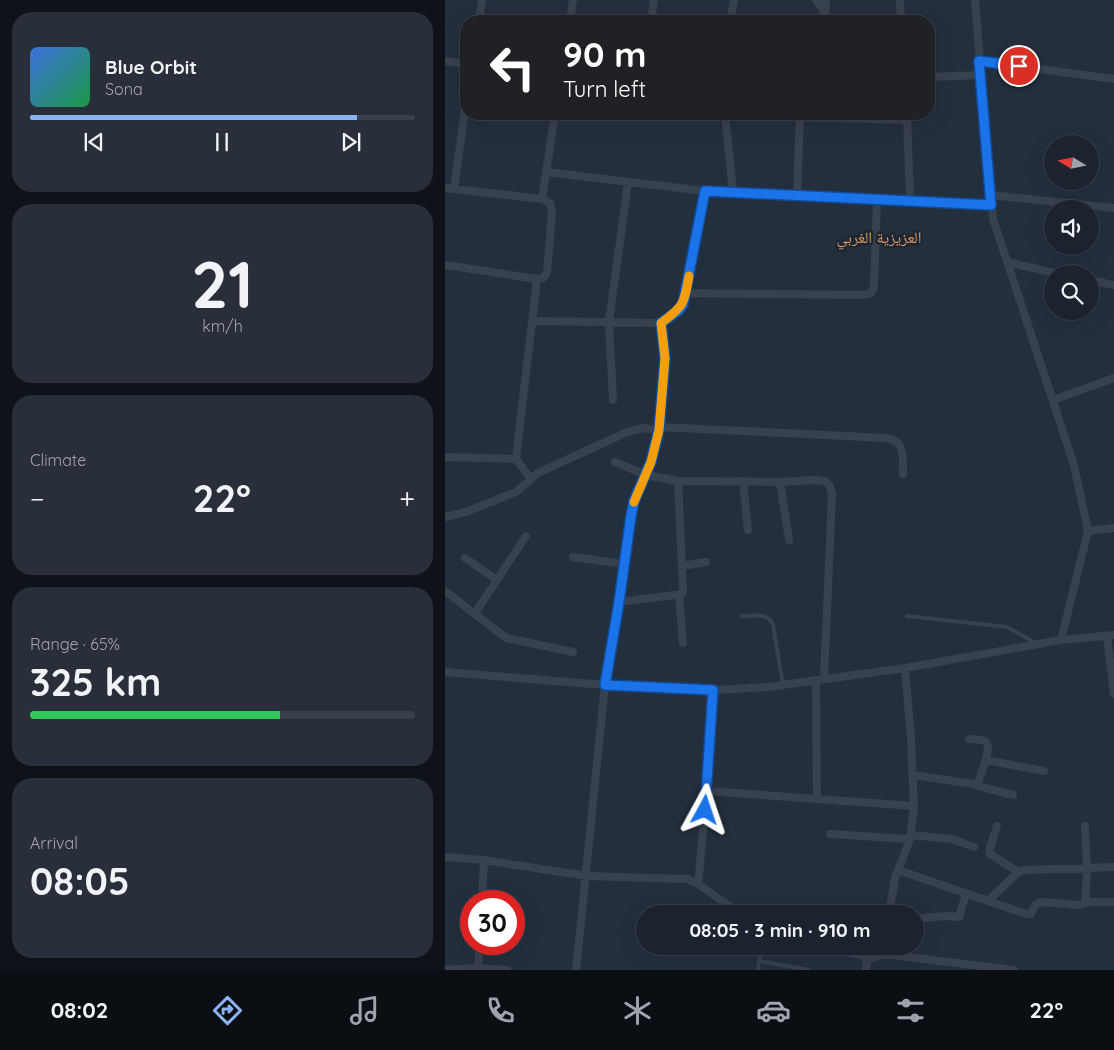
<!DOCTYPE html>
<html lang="en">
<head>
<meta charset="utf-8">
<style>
	body { margin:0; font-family:Quicksand,"Noto Naskh Arabic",sans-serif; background:#282f3a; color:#f1f3f6; height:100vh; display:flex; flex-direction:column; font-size:19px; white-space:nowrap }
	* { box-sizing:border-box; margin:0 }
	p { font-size:16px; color:#a0a4aa }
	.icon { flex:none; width:28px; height:28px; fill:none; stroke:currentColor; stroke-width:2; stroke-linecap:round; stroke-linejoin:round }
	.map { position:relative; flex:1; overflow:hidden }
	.side { display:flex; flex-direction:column; gap:12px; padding:12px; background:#0f1319; width:445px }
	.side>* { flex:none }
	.top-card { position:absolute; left:15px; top:15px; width:475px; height:105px; border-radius:20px; box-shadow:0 5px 20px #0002,0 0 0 1px #39404a; background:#202124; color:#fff; overflow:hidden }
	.needle { width:32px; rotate:280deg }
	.buttons { position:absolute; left:599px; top:135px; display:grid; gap:10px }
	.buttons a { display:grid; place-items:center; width:55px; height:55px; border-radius:50%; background:#1b232e; box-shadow:0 5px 20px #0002,0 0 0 1px #39404a; font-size:25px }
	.speed { position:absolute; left:15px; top:890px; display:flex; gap:10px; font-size:25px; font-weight:700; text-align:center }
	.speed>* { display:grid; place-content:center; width:65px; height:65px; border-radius:50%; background:#1b232e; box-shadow:0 5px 20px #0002,0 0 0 1px #39404a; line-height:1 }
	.speed .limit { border:8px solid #d22; background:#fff; color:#111 }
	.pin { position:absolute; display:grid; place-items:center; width:42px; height:42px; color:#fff; margin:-21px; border:2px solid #fff; border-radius:50%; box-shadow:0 1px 5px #0007 }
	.me { position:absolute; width:55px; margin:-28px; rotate:5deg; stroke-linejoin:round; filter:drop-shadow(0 0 4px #0008) }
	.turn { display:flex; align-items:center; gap:18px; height:105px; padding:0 20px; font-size:22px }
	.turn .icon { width:65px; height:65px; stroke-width:2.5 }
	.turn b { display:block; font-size:35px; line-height:42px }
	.big { font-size:38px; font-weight:700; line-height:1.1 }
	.side .card { flex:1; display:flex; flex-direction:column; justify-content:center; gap:8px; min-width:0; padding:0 18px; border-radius:20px; background:#282f3a }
	.side .dial { align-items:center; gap:0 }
	.dial b { font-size:65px; line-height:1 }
	.song { display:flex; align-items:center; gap:15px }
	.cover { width:60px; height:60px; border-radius:8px; background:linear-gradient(135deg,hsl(220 70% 55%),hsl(140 70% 35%)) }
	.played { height:5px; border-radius:2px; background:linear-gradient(90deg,#8ab4f8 85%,#39404a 85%) }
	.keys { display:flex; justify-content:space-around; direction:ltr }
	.heat { display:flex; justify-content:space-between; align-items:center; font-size:28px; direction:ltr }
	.charge { height:8px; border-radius:4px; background:linear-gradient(90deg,#34c759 65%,#39404a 0) }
	.trip { position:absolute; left:191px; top:905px; width:288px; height:50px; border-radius:25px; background:#1b232e; box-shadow:0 5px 20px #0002,0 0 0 1px #39404a; font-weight:700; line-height:50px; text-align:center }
	.menu { display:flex; height:80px; justify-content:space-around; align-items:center; background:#0b0e12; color:#a0a4aa }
	.menu .icon { width:35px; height:35px }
	.menu .current { color:#8ab4f8 }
	.menu b { font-size:22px; color:#f1f3f6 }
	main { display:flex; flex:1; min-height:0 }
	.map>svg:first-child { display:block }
</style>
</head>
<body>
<main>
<section class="side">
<div class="card">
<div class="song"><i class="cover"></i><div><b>Blue Orbit</b><p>Sona</p></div></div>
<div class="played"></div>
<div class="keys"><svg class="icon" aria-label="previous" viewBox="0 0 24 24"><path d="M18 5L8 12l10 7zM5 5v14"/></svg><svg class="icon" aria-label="pause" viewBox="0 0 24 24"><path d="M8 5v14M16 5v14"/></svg><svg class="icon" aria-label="next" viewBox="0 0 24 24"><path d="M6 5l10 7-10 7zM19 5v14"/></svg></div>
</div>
<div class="card dial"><b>21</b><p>km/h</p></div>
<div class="card"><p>Climate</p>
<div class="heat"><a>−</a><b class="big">22°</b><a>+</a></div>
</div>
<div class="card"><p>Range · 65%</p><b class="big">325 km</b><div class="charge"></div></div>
<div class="card"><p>Arrival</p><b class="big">08:05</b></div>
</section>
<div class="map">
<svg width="669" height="970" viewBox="0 0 669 970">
	<rect width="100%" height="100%" fill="#242f3e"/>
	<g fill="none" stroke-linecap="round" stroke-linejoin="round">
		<path stroke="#38414e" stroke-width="4" d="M297,616C310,616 323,612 328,625L338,685
			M462,616L562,627L591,643
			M314,961L364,970
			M313,970L316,946"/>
		<path stroke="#38414e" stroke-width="8" d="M371,0L380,12
			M455,0L456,21
			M530,0L548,219L629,465L643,531L616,640
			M34,21L37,0
			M125,21L128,0
			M206,21L209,0
			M285,21L289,0
			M380,21L381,0
			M0,61L21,64
			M535,61L669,79
			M484,77L536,75
			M280,114L288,193
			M462,114L465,201
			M355,117L462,120
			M101,172L260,191L546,205
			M0,188L97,199L110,114
			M9,189L21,103
			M545,195L669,208
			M352,196L355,114
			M562,262L614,274
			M0,265L92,279L71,459L86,479
			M92,279L98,278L102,273L107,212L105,203L97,199
			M645,280L669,285
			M241,293L419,295L426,293L429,286L432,200
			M87,321L216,323L220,358L214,430L206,462L189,501L185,516L174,602L160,685L131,970
			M216,323L234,310L238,303L260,191
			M168,400L164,322L183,182
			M608,400L669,378
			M214,427L442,438C462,443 457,457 458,474
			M0,457L71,459
			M170,462L201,475L233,481L335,482L369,480L379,481L384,484L387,494L379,679
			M298,481L303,530
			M335,482L344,540
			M0,517L21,512L71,492L93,473L182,432L199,428L214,430
			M643,531L669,528
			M128,557L179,564
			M20,558L52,580
			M237,566L261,562
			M0,591L61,638L128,652
			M234,595L238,643
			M174,602L237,594L238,590L233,481
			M30,613L81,536
			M662,636L669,694
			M0,672L160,685L268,690L323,687L460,668L616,640L669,635
			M371,680L372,799
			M524,739C544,740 545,740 541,760
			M468,775L528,784L540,788L568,795
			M532,785L541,760L599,771
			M262,791L469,806
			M552,826L544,851L545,854L574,872
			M640,826L642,869L640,903
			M385,834L465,839
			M465,835L507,839L529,847
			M0,857L39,860L142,876L242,879L253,884L296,914
			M453,870L581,914H586L590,905L596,902L633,905L644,902H669
			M253,884L262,791L268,690
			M37,901L39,860
			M543,901L569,876L578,870L669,867
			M444,914L450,878L465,839L469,806L466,738L460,668
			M470,919L499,916L514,917L521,894
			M376,946L418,956L422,960L421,970
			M422,960L437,955H446L569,970
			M33,968L35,944
			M0,970L33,968L62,970"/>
	</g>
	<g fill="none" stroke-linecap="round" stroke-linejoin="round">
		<defs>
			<path id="route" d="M260,810L268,690L160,685L174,602L186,516L189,501L206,462L214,430L220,358L216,323L234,310L238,304L260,191L546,205L534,61L574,66"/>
		</defs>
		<use href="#route" stroke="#114b97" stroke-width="12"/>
		<use href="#route" stroke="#1a73e8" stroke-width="9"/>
		<path stroke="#f59e0b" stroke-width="9" d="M189,502L206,462L214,430L220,358L216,323C239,306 239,304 244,276"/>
	</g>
	<g text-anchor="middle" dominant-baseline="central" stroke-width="5" stroke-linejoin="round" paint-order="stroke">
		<g font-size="16" fill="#d59563" stroke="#1d2633">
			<text x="434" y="237">العزيزية الغربي</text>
		</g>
	</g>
</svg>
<div class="buttons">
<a><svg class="needle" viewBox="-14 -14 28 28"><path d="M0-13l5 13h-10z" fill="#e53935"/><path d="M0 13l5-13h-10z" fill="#a0a4aa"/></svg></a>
<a><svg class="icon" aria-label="sound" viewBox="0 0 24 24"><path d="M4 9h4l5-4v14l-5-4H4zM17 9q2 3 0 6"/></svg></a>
<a><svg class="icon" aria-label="search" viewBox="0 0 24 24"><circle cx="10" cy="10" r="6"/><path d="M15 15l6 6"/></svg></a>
</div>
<div class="speed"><div class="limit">30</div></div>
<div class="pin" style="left:574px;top:66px;background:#d93025"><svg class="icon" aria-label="arrive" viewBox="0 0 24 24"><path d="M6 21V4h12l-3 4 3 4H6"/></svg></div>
<svg class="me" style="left:260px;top:810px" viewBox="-20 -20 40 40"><path d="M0-17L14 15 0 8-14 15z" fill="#1a73e8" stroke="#fff" stroke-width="4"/></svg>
<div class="trip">08:05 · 3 min · 910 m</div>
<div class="top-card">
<div class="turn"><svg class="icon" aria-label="left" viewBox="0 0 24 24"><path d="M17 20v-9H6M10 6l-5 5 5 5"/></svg><div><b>90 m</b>Turn left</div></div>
</div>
</div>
</main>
<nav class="menu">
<b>08:02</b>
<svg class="icon current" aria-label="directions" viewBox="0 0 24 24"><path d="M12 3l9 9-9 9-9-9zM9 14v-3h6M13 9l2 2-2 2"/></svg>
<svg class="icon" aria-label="music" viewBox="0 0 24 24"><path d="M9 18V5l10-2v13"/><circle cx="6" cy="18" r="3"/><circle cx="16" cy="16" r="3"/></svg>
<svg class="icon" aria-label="phone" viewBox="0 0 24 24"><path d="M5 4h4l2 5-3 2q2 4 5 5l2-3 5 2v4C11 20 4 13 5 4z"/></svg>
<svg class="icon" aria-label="climate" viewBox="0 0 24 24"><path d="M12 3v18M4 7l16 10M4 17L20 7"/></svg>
<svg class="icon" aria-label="car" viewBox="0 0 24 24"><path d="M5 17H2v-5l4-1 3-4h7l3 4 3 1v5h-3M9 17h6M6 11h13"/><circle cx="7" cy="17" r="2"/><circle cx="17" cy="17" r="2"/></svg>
<svg class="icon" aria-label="filters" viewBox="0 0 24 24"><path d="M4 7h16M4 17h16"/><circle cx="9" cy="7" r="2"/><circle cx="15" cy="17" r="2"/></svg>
<b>22°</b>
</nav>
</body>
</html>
